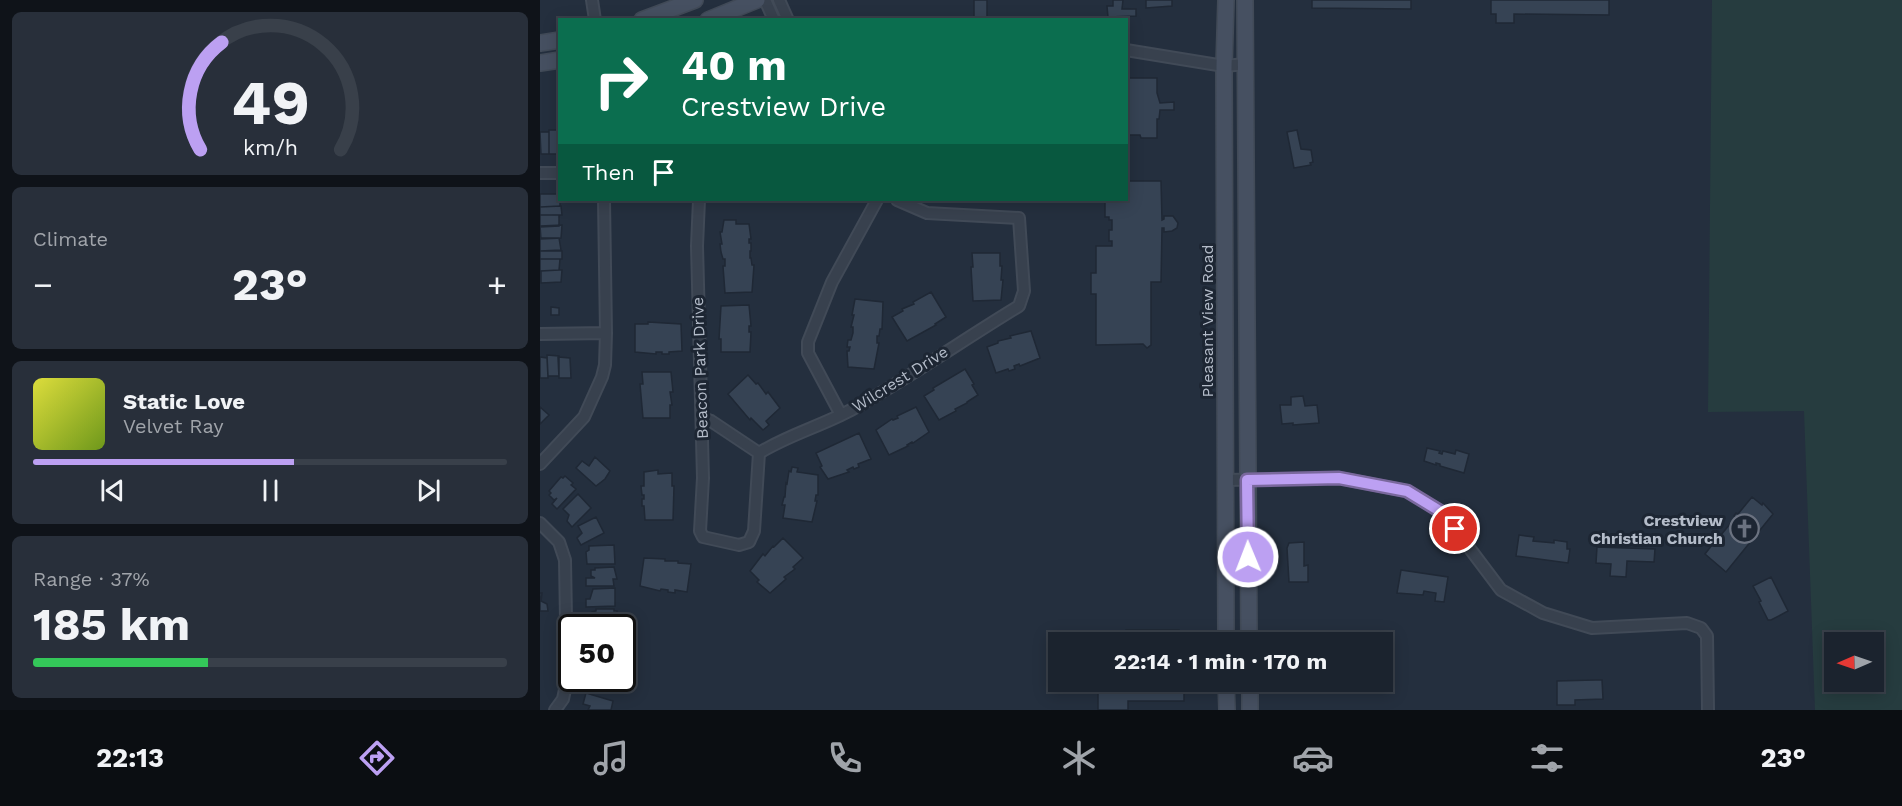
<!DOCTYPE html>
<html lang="en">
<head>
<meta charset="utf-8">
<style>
	body { margin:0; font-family:"Work Sans",sans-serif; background:#282f3a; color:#f1f3f6; height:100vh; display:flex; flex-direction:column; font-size:22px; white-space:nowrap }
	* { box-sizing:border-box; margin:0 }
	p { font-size:20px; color:#a0a4aa }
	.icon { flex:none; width:33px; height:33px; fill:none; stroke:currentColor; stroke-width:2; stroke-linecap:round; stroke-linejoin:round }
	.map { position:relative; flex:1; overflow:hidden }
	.drawer { display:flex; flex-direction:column; gap:12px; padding:12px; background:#0f1319; width:540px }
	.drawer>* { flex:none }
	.top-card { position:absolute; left:18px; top:18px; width:570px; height:183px; border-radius:0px; box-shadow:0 3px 15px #0003,0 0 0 2px #39404a; background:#0b6e4f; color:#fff; overflow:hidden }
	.needle { width:39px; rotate:268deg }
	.controls { position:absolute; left:1284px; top:632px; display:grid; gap:12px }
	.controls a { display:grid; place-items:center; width:60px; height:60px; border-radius:0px; background:#1b232e; box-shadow:0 3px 15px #0003,0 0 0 2px #39404a; font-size:30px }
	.speed { position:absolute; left:18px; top:614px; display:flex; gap:12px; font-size:30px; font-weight:700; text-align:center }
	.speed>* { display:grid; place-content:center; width:78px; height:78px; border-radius:50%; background:#1b232e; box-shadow:0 3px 15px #0003,0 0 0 2px #39404a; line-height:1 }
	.speed .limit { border:3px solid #111; border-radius:9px; background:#fff; color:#111 }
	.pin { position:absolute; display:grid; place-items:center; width:51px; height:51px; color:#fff; margin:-26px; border:3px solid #fff; border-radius:50%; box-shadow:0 2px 6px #0007 }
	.me { position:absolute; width:66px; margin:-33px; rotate:359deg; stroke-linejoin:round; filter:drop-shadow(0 0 4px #0008) }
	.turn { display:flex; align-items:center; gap:21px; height:126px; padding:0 24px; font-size:27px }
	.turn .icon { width:78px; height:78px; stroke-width:2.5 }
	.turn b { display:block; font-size:42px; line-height:51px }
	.then { display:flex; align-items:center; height:57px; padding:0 24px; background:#0003; gap:12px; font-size:22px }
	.big { font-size:45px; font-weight:700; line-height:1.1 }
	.drawer .card { flex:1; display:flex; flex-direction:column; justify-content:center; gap:9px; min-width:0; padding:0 21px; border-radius:9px; background:#282f3a }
	.drawer .dial { align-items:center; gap:0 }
	.dial svg { height:156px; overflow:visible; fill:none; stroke:#39404a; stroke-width:7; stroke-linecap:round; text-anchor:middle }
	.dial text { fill:#f1f3f6; stroke:none }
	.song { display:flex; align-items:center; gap:18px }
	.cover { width:72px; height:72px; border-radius:9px; background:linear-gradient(135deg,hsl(60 70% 55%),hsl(80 70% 35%)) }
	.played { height:6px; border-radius:3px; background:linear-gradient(90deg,#bca0f2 55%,#39404a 55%) }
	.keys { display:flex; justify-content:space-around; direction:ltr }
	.heat { display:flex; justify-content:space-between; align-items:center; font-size:33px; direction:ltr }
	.charge { height:9px; border-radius:4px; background:linear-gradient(90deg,#34c759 37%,#39404a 0) }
	.trip { position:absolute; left:508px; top:632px; width:345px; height:60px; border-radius:0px; background:#1b232e; box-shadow:0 3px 15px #0003,0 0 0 2px #39404a; font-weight:700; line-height:60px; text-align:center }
	.tab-bar { display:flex; height:96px; justify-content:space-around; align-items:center; background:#0b0e12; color:#a0a4aa }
	.tab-bar .icon { width:42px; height:42px }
	.tab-bar .selected { color:#bca0f2 }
	.tab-bar b { font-size:27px; color:#f1f3f6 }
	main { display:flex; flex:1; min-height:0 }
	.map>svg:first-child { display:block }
</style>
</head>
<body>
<main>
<section class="drawer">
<div class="card dial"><svg viewBox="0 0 100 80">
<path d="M14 69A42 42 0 1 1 86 69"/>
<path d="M14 69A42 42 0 0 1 25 14" stroke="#bca0f2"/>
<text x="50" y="56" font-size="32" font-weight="700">49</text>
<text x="50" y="72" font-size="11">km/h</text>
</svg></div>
<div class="card"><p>Climate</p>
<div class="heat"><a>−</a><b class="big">23°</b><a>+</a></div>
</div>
<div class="card">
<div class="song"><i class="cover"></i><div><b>Static Love</b><p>Velvet Ray</p></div></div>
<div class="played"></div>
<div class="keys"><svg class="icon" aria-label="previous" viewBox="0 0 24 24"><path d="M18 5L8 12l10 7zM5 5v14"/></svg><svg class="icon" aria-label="pause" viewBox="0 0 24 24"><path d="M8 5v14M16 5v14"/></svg><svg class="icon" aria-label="next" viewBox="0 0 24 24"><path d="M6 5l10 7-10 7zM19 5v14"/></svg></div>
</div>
<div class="card"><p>Range · 37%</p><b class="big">185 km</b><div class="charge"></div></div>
</section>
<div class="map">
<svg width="1362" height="710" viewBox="0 0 1362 710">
	<rect width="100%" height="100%" fill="#242f3e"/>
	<path fill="#263c3f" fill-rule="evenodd" d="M1172,0H1362V710H1275L1264,411L1168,412ZM1294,642H1334V681H1294Z"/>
	<path fill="#364354" stroke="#1f2835" stroke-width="1.5" d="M434,0H447V20H434Z
		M573,0H583L582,9H596V16L568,17L567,6H573Z
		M606,0H632V6L606,8Z
		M772,0H871V9L772,8Z
		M951,0H1069V15L974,14V23H956V14H951Z
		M586,78H617V93L620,103L634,102V110H620L619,119H617V138H601L600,135H586Z
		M9,130H20V154H9Z
		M757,130L761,149L771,150L773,162L770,163L771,165L754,168L747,132Z
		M0,132H9V154H1Z
		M586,181H621L622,220L624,219V216H633L638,223L637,228L632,231L624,232V228H622L621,282H611V345L607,348L603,344L556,345V294H551V273H556V246H572V241H569V230H572V220H569V217H565V200H586Z
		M0,194H20V206L0,207Z
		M21,206L22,215H0V207Z
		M0,215H19V226L0,227Z
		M184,220H196V224H209L211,239H209V243H211V251H210V258H211L212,265H214L212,292L185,293L183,266H185V259H183L181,252L180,244H182L180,232H182Z
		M22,225L21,238L1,239L0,226Z
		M0,238H19L21,250L0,251Z
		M0,251H22V259H0Z
		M432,253H460V266H462L461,280H463L461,300L433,301L431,267H433Z
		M0,259H20L19,270L0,271Z
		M19,270H22L21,282L1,283V271Z
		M391,292L406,317L395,324L396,325L367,341L352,317L363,311L362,309L374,304L373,302Z
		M315,299L343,302L342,329H340L339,336H337V343H339L334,369L308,367L307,351H309L310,347H307L308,340H311L313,333V327H311L314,315H312Z
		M209,305L211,326H209V332H211L210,352H181V339H179L181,306Z
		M11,307L19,308V315H11Z
		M108,322L141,324L142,351L129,352V354H122V352H116V354L95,352V324H108Z
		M491,331L500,358L480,366L479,364L474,366L475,369L469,371L468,369L456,373L447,347L458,343V341L471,338L470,336Z
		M7,355L19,356V376H8Z
		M0,357L7,358L8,378H0Z
		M18,357L30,358L31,378H19Z
		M425,369L434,384L432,385L438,395L427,402V403L415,409L416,411L399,420L384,396L394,390L393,388Z
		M102,372H131L133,392H130L132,405H130V418H103L100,384H103Z
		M208,375L216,384L218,383L226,394L228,392L240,408L226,421L229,425L223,430L211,418L210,420L188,394Z
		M763,396L765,406L777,405L779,423L753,425V423L742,424L740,405H751V397Z
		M0,407L9,415L0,424Z
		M376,407L389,432L373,443L372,442L367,445L368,446L349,455L336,430L352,419L353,420L358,418L357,416Z
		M319,433L331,459L318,464L319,467L314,469L313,467L307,470L309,472L288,479L280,467L282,466L276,453Z
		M887,448L900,451L899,453L902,454L903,451L915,454L916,450L929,454L924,473L900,466V464L896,463V465L884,461Z
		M55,457L70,471L65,479L56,486L36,468L42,461L49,466Z
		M252,467L258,468L257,472L278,475V495H276L275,501H277L272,522L243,518L245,505H242L244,497H245L246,483L247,484L249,471L251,472Z
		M118,470V474L132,473V486H134L133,520H105L104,506H102V499H104V495H102L101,486H104V472Z
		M25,476L33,483L31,485L36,489L17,509L12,504L17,498L14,500L9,495L11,493L9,491L21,477L23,478Z
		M38,494L51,508L32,527L27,521L29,515L23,509Z
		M1212,497L1222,505L1223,503L1233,514L1186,572L1165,554L1172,545L1170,543L1173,541L1175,542L1196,517L1194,516L1196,513L1198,514Z
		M56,517L64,533L41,545L37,538L42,533L38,526Z
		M979,535L994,537L993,541L1014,543V540L1027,542V549H1030L1028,563L976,556Z
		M243,538L263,558L253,567L255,569L244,577L246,579L230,593L217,582L219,580L210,571L223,554L225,556L233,546L234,547Z
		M764,542V566L768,565V582H749L747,548L749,543Z
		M74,545L75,564H47L46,552L49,550V546Z
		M1057,547L1115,549L1114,562L1087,561L1086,577L1070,576L1071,564L1056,563Z
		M104,558L125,559V561H138V563L151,564L147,592L135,590V593L128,592V590L121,589L120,591L100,586Z
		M74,567L77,579H73L74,586H46V578H55L51,576V570H55V568Z
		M861,570L908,577L904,602L895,601L896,593L884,591L883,595L857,593Z
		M1231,577L1248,611L1231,620H1228L1219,602L1221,601L1213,586Z
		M75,588V606L46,607V599H50L53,589Z
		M0,593H2L1,601L7,604L8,611H0Z
		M56,609H74V611H77V620L74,621V626L47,627V620H56L52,618V612L56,611Z
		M586,630H639V642H586Z
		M53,678H78L77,684H74V690L48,689V683H57L53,681Z
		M1055,680H1062L1063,699L1035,700V705H1017V681Z
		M558,681H644V701H588V710H558Z
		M46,693L73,701L71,710H48L50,706L43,704Z"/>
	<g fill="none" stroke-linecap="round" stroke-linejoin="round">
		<defs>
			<path id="minor" d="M52,0L55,20
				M225,0L234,20
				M239,0L248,20
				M586,50L684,66L706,64
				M0,173H20
				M159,200L157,246L163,478L160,531L163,537L199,545L209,542L214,531L219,453
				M0,334L66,333
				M301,415L268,353V342L292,282L337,200
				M162,418L171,421L219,453C248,435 281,426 311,410C369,378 423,340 479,306L484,291L479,218L387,213L357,200
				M0,464L44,417L62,377L65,365L66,333L64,200
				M685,480L799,478L867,491L903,513L961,590L1003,613L1052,628L1147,623L1161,628L1167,636L1168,710
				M0,523L19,542L25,560L27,680L23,699L15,710"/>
			<path id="secondary" d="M686,0L684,66L686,642
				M705,0L709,642
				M102,20L155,0
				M168,20L217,0
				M0,43L20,40
				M0,63L20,60
				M686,681L687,710
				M710,681V710"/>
		</defs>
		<use href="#minor" stroke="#414a57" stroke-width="14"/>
		<use href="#secondary" stroke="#414a57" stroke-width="18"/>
		<use href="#minor" stroke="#38414e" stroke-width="10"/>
		<use href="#secondary" stroke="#465061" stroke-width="15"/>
	</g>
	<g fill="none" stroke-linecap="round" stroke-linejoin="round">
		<defs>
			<path id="route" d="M708,557L707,480L799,478L867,491L903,513L915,529"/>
		</defs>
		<use href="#route" stroke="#7a689d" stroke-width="15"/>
		<use href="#route" stroke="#bca0f2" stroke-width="10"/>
	</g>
	<defs>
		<symbol id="church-ring" viewBox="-11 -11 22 22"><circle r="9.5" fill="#1d2633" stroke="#6b7280" stroke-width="1.5"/><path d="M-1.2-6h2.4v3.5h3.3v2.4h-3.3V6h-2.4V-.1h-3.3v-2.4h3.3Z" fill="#6b7280"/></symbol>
	</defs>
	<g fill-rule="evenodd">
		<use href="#church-ring" x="1188" y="512" width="33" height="33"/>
	</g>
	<g text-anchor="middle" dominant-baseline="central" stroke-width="6" stroke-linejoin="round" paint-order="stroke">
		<g font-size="16" fill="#b4bcc9" stroke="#1d2633">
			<text transform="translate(667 321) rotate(-90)">Pleasant View Road</text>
			<text transform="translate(160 368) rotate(-92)">Beacon Park Drive</text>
			<text transform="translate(360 379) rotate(-32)">Wilcrest Drive</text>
		</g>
		<g font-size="16" font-weight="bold" fill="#b4bcc9" stroke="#1d2633" text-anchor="end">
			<text x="1183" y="520">Crestview<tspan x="1183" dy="18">Christian Church</tspan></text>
		</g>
	</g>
</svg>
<div class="controls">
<a><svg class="needle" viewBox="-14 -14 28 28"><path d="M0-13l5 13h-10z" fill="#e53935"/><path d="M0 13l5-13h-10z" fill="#a0a4aa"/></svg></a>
</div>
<div class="speed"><div class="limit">50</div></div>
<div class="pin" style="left:915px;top:529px;background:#d93025"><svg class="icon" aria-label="arrive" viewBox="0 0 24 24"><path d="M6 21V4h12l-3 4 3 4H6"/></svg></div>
<svg class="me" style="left:708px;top:557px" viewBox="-20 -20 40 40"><circle r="17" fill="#bca0f2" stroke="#fff" stroke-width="3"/><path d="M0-11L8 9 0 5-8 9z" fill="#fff"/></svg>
<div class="trip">22:14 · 1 min · 170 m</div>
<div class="top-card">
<div class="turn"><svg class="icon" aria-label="right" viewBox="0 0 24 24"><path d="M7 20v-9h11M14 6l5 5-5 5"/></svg><div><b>40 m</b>Crestview Drive</div></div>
<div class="then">Then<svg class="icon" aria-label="arrive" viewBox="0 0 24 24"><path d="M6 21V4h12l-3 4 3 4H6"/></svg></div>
</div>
</div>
</main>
<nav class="tab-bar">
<b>22:13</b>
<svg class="icon selected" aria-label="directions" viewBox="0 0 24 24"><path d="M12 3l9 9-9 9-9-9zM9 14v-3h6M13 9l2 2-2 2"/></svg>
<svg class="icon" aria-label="music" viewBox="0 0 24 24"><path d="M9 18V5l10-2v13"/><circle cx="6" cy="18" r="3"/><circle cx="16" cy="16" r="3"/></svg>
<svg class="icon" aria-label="phone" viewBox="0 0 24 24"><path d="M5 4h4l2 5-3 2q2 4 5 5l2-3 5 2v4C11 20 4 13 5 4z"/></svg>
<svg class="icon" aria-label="climate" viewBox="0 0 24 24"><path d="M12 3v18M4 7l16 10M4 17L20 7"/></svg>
<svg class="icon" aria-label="car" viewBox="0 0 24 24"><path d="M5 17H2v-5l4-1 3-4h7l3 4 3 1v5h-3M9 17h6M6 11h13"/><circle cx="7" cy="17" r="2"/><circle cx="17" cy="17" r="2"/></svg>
<svg class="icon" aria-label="filters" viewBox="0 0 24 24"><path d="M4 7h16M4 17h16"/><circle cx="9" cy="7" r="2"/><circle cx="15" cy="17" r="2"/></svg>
<b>23°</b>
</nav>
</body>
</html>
